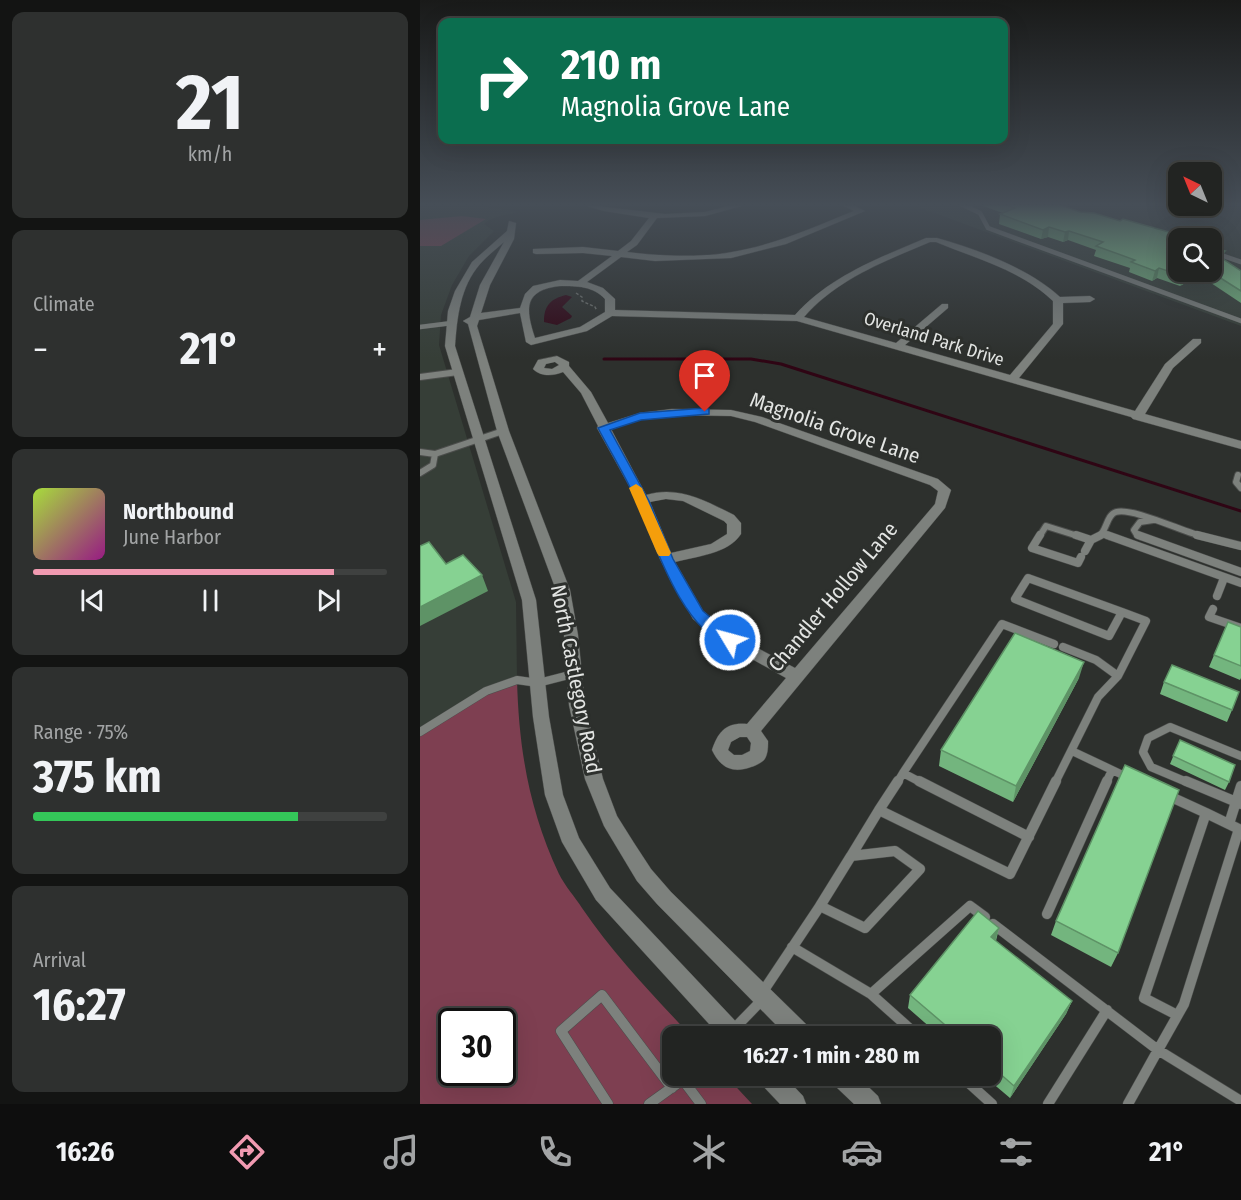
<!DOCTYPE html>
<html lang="en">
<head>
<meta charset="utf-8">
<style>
	body { margin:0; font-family:"Fira Sans Condensed",sans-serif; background:#2e302f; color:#f1f3f6; height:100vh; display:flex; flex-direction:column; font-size:22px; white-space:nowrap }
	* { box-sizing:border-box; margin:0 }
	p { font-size:20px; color:#a2a4a5 }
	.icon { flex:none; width:33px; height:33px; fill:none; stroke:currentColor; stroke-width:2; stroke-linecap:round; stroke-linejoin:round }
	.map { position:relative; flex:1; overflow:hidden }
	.sheet { display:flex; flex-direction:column; gap:12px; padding:12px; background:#131413; width:420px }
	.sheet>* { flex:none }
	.top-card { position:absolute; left:18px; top:18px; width:570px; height:126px; border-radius:12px; box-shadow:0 6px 24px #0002,0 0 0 2px #3f4140; background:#0b6e4f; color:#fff; overflow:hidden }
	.needle { width:39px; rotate:317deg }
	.buttons { position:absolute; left:748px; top:162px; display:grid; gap:12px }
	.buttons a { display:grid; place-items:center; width:54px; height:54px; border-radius:12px; background:#222422; box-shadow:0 6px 24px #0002,0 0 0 2px #3f4140; font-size:30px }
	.speed { position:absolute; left:18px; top:1008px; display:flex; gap:12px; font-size:30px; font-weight:700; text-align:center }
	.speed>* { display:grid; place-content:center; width:78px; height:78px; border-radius:50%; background:#222422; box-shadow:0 6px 24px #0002,0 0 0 2px #3f4140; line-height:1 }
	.speed .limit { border:3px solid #111; border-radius:9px; background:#fff; color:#111 }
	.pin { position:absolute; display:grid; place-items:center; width:51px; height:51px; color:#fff; margin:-62px -26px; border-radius:50% 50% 50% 0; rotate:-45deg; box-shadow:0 0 6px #0007 }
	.pin .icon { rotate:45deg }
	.me { position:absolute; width:66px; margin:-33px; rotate:307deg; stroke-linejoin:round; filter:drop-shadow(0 0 4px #0008) }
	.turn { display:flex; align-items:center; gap:21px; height:126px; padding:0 24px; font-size:27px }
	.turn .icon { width:78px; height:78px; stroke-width:2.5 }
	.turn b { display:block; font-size:42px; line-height:51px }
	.big { font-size:45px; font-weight:700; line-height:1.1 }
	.sheet .card { flex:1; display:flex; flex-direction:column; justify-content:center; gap:9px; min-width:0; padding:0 21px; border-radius:12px; background:#2e302f }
	.sheet .dial { align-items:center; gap:0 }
	.dial b { font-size:78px; line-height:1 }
	.song { display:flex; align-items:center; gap:18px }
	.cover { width:72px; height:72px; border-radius:9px; background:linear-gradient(135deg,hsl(80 70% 55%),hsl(310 70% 35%)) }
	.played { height:6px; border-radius:3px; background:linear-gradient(90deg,#f19ab1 85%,#3f4140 85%) }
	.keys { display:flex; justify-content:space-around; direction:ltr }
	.heat { display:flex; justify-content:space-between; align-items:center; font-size:33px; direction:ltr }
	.charge { height:9px; border-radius:4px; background:linear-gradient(90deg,#34c759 75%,#3f4140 0) }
	.trip { position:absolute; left:242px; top:1026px; width:339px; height:60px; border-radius:12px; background:#222422; box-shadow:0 6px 24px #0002,0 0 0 2px #3f4140; font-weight:700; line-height:60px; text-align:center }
	.dock { display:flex; height:96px; justify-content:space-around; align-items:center; background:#0e0e0e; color:#a2a4a5 }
	.dock .icon { width:42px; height:42px }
	.dock .selected { color:#f19ab1 }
	.dock b { font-size:27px; color:#f1f3f6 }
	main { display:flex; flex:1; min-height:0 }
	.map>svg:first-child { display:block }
</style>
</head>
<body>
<main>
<section class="sheet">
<div class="card dial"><b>21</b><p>km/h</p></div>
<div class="card"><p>Climate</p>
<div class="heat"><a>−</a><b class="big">21°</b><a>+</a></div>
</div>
<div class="card">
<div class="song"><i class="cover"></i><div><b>Northbound</b><p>June Harbor</p></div></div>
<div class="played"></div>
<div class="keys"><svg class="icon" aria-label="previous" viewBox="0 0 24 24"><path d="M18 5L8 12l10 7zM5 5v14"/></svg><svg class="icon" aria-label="pause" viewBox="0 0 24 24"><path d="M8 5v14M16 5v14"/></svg><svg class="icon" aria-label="next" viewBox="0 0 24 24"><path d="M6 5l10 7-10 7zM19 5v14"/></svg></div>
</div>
<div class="card"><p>Range · 75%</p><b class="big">375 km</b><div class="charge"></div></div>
<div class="card"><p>Arrival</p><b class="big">16:27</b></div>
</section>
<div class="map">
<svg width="821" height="1104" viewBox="0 0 821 1104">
	<rect width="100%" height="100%" fill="#2d302d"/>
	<path fill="#363e37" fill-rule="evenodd" d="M0,204H45L99,212L80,216L69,220L64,224L74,231L49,256L32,285L21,315L19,345L96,602L97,680L0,732Z
		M490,204H821V326ZM759,238H792V272H759Z"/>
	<path fill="#7e3f51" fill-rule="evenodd" d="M42,216L66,219L21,246H0V220Z
		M97,680C99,750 109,810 139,874C145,886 155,897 162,908C194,955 233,995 271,1036H252V1076H306L332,1104H0V732L66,691ZM32,1022H82V1072H32Z"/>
	<path fill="#2f0514" d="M146,295L152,297L142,307L152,316L151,318L137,325L124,322C124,306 130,299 146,295Z"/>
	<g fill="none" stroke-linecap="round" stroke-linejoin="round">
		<path stroke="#2f0514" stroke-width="3" d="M184,359H331L361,364L821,511"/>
		<defs>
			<path id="service-far3" d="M541,204L560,213L568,228L821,321
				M792,252L821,262
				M0,327L32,323"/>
			<path id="service-far2" d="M0,377L38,372
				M0,452L15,454L83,431
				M0,473L13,465L15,454
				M818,475L816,482L821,488
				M683,534L691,537
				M619,537L626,526L661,537
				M678,537C687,532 686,515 696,512C713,507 765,533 785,537
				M722,537L717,535L714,530L720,522L733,520"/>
			<path id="service-far1" d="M620,535L612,548L658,563L661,557
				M656,535L671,540L665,551
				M687,535L821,583
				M718,535L821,572
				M777,535L821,546
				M671,540L681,535
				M608,578L702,612L689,636L595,599Z
				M797,596L804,578
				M793,609L789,617L821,628
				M643,647L676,660L698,676
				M0,732L66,691L97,680L118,683L153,674
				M652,751L709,778
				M477,783L483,773
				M502,783L483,773L582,624L634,644
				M635,783L678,697L698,676L726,621L702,612
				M686,783L692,770
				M769,783L731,767L723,752L728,738L750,727L821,756"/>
			<path id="service" d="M499,781L609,837
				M766,781L821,804
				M749,796L786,813
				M459,810L478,781
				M809,824L821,786
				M400,906L431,856
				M627,914L687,781
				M573,924L738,1050L764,1004L819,829L786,813L724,998L757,1015
				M372,947L451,994L498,1036
				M342,993L400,906L445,928L500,869L475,851L431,856L459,810L590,874L636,781
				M451,994L550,906L565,917
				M307,1036L342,1000
				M541,1076L572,1104
				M263,1080L281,1104
				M188,1104L141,1031L182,995L252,1088
				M229,1104L268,1076
				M628,1104L687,1010
				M708,1104L738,1050L821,1101"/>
			<path id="minor" d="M160,204L245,214L285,212L316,204H329L285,216L237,218L217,245L207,252C238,256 282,258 312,252C355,245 394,227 434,211L420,204H431L445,211L366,244L311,258L235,261L201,257L167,282L183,288L195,299V310L375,315C410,276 459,258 506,238H517C557,249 610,269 640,297L670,296L675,299L670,302L643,303V324L599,378L715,411L745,364L773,339H781V343L753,368L725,414L821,441V449L713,419L711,417L377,321L192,316L167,331L111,345L106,342L100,313L59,320L57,326L89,431L150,590L158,635L165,705L183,779L197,816L214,843L231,869L251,892L390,1028L393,1036H367L237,904L217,881L184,826L165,779L149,705L144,635L136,590L77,431L48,324L43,321L50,317L60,285L84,242C76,249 67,256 60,264C40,287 37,318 35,346L116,600L129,717L143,795L159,838L190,888L322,1028L325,1036H300L176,900L142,842L125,795L113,717L102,600L25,346L28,311L35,291L52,262L87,231L89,221L96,223L94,239L70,285L61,313L100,308L105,294L113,286L140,280L158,281L192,256L163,253L116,254L113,253V249L163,247L198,251L211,241L229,218L184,211ZM510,242H516C557,259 601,270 633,301V324L590,375L485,345L528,308V304H522L476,343L384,317C417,279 465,261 510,242ZM140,286C157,286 173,286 185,299V312L160,327L115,338C105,308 104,290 140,286Z
				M137,356L149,362V366L171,392L188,423L220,413L252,409L311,410L342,417L518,479L531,490L525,508L341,731L348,741C348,747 348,755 344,760C341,763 335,766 331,767C312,774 300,767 292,750C298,732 306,722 327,724L366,678L305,644L273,619L240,559L217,500L177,428L178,426L161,393L143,372C133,376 121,377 113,369L118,360ZM135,362L139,365L132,369L124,368L126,364ZM252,415L311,416L335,422L510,485L518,491L515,504L375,668L315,636L283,611L255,562C277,556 308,554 321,534V523L314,515C286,501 258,485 226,495L191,429L222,419ZM246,499L263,501L304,521L307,524V534L291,544L251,553L230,502ZM320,737H327L331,743L330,751L322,755H314L308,750L311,742Z
				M338,1076H364L383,1096L386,1104H360L341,1084Z
				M410,1076H437L458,1096L461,1104H434L413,1084Z"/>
		</defs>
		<use href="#service-far3" stroke="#4b4d4b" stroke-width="5"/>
		<use href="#service-far2" stroke="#4b4d4b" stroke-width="8"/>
		<use href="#service-far1" stroke="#4b4d4b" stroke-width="9"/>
		<use href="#service" stroke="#4b4d4b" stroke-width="11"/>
		<use href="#minor" stroke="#4b4d4b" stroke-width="1"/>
		<path stroke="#6f726f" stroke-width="1.5" stroke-dasharray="3 2" stroke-linecap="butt" d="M156,293L162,297V301L175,307L177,311"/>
		<use href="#service-far3" stroke="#7d817d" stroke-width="4.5"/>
		<use href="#service-far2" stroke="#7d817d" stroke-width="6"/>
		<use href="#service-far1" stroke="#7d817d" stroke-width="8"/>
		<use href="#service" stroke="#7d817d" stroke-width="10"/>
		<use href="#minor" fill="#7d817d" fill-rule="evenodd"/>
	</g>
	<path fill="#73b57e" d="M557,204H638L759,272H792L805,251L802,259L821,271V303L779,275L760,286L737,278L732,281L709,272L710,268L674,256L676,250L648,240L643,242L628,237L621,239L579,224L580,214L583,213Z
		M808,622L821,627V678L820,680L789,667Z
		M659,678L593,802L519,766L521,750Z
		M744,682L812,710L807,722L740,694Z
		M760,740L809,782L805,790L750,764Z
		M636,921L698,953L691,967L631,935Z
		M579,928L576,941L652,1001L646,1014L590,1098L564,1076H570V1036H520L488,1008L490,995Z"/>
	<path fill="#5e9366" d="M629,227L628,237L621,239L623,230Z
		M649,231L648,240L643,242L645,232Z
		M805,251L802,261L797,255Z
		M739,268L737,278L732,281L735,271Z
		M771,272H780L779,275L760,286L763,276Z
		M62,575L68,591L0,626V607Z
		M664,662L659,678L593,802L596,786Z
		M579,928L575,942L571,937Z
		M652,1001L646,1014L590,1098L594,1086Z"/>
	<path fill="#86d292" stroke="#5e9366" stroke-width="1.5" d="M584,204H638L660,212L674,213L700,221L703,219L770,238H759V272H771L763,276L739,268L735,271L711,262L715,260L676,246L683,242L649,231L645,232L629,227L623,230L580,214L595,208Z
		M792,247L805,251L797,255L821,271V291L791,272Z
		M9,542L26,564L43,555L62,575L0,607V546Z
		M808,622L821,627V666L794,655Z
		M595,633L664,662L596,786L521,750Z
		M752,665L819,692L812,710L744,682Z
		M760,740L815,765L809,782L753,756Z
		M705,765L759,790L698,953L636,921Z
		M558,911L579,928L571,937L652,1001L594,1086L570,1065V1036H538L490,995Z"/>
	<linearGradient id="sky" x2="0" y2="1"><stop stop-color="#191a19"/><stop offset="0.57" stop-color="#464e57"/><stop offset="1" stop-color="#464e57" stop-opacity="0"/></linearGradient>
	<rect width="821" height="359" fill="url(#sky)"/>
	<path fill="#1a73e8" stroke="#114b97" stroke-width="1.5" d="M285,408L289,409V414L221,420L190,430L229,501L253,559L283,611L318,640L316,644L310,646C262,631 235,544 217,502C206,477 191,453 178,428L220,413Z"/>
	<path fill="#f59e0b" d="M216,484L222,488L251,553L249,556H239L237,553L209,488Z"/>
	<g text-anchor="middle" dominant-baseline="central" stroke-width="6" stroke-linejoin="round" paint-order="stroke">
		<g font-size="18" fill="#e3e5e3" stroke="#2d302d">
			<text transform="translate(514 339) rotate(17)">Overland Park Drive</text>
		</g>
		<g font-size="21" fill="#e3e5e3" stroke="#2d302d">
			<text transform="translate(415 428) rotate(19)">Magnolia Grove Lane</text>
			<text transform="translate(413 597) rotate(-50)">Chandler Hollow Lane</text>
			<text transform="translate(156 679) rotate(79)">North Castlegory Road</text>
		</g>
	</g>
</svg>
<div class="buttons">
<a><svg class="needle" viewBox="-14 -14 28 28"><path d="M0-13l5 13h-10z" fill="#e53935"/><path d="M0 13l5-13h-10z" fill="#a2a4a5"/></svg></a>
<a><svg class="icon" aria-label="search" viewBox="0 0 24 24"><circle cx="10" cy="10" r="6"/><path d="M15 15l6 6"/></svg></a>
</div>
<div class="speed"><div class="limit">30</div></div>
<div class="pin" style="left:285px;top:412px;background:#d93025"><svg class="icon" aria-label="arrive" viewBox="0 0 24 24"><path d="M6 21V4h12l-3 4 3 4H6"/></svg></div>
<svg class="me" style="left:310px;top:640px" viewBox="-20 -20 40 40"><circle r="17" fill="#1a73e8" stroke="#fff" stroke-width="3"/><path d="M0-11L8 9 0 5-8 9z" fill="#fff"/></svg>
<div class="trip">16:27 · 1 min · 280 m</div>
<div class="top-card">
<div class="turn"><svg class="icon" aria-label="right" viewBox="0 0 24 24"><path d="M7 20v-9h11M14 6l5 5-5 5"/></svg><div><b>210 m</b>Magnolia Grove Lane</div></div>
</div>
</div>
</main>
<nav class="dock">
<b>16:26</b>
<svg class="icon selected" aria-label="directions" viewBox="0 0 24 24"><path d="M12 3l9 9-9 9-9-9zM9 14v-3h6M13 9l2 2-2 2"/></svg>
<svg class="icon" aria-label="music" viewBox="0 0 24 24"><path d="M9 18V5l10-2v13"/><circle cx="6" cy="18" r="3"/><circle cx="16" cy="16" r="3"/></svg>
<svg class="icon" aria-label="phone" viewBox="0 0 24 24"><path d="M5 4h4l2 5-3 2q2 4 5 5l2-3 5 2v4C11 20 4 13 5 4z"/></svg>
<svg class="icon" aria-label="climate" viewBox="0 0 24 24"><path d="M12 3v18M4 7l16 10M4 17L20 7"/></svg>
<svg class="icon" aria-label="car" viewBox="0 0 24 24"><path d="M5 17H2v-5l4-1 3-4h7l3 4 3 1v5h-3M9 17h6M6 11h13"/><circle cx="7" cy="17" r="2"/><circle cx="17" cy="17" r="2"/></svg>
<svg class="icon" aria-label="filters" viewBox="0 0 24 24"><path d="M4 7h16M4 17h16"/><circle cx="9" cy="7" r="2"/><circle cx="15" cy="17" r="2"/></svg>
<b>21°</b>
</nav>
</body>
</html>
